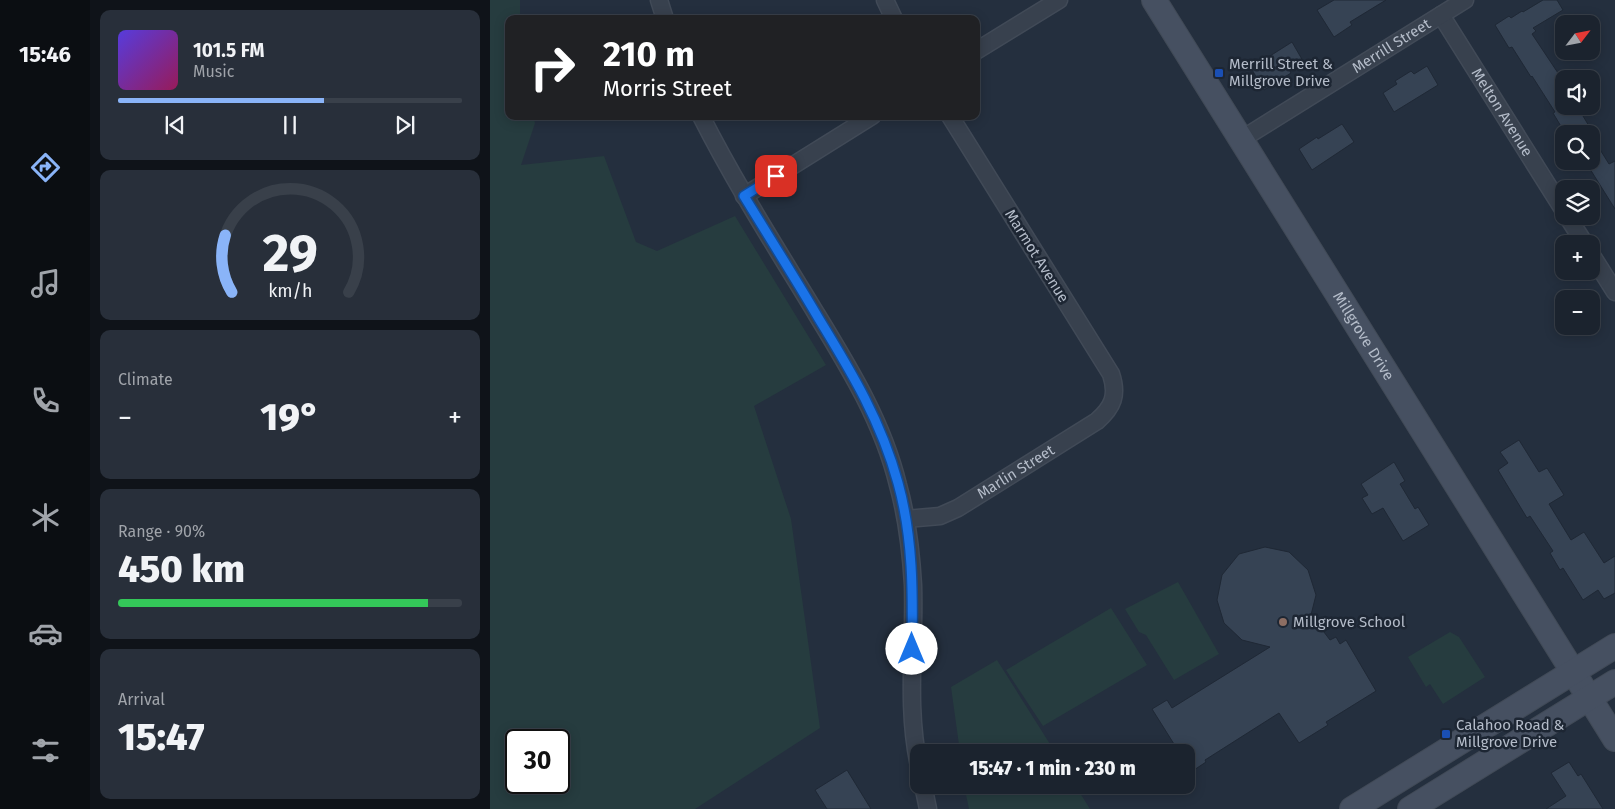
<!DOCTYPE html>
<html lang="en">
<head>
<meta charset="utf-8">
<style>
	body { margin:0; font-family:"Fira Sans",sans-serif; background:#282f3a; color:#f1f3f6; height:100vh; display:flex; flex-direction:column; font-size:19px; white-space:nowrap }
	* { box-sizing:border-box; margin:0 }
	p { font-size:16px; color:#a0a4aa }
	.icon { flex:none; width:28px; height:28px; fill:none; stroke:currentColor; stroke-width:2; stroke-linecap:round; stroke-linejoin:round }
	.map { position:relative; flex:1; overflow:hidden }
	.sheet { display:flex; flex-direction:column; gap:10px; padding:10px; background:#0f1319; width:400px }
	.sheet>* { flex:none }
	.hud { position:absolute; left:15px; top:15px; width:475px; height:105px; border-radius:10px; box-shadow:0 2px 12px #0003,0 0 0 1px #39404a; background:#202124; color:#fff; overflow:hidden }
	.needle { width:32px; rotate:58deg }
	.controls { position:absolute; left:1065px; top:15px; display:grid; gap:10px }
	.controls a { display:grid; place-items:center; width:45px; height:45px; border-radius:10px; background:#1b232e; box-shadow:0 2px 12px #0003,0 0 0 1px #39404a; font-size:25px }
	.speed { position:absolute; left:15px; top:729px; display:flex; gap:10px; font-size:25px; font-weight:700; text-align:center }
	.speed>* { display:grid; place-content:center; width:65px; height:65px; border-radius:50%; background:#1b232e; box-shadow:0 2px 12px #0003,0 0 0 1px #39404a; line-height:1 }
	.speed .limit { border:2px solid #111; border-radius:8px; background:#fff; color:#111 }
	.pin { position:absolute; display:grid; place-items:center; width:42px; height:42px; color:#fff; margin:-21px; border-radius:10px; box-shadow:0 2px 8px #0006 }
	.me { position:absolute; width:55px; margin:-28px; rotate:0deg; stroke-linejoin:round; filter:drop-shadow(0 0 4px #0008) }
	.turn { display:flex; align-items:center; gap:18px; height:105px; padding:0 15px; font-size:22px }
	.turn .icon { width:65px; height:65px; stroke-width:2.5 }
	.turn b { display:block; font-size:35px; line-height:42px }
	.big { font-size:38px; font-weight:800; line-height:1.1 }
	.sheet .card { flex:1; display:flex; flex-direction:column; justify-content:center; gap:8px; min-width:0; padding:0 18px; border-radius:10px; background:#282f3a }
	.sheet .dial { align-items:center; gap:0 }
	.dial svg { height:130px; overflow:visible; fill:none; stroke:#39404a; stroke-width:7; stroke-linecap:round; text-anchor:middle }
	.dial text { fill:#f1f3f6; stroke:none }
	.song { display:flex; align-items:center; gap:15px }
	.cover { width:60px; height:60px; border-radius:8px; background:linear-gradient(135deg,hsl(250 70% 55%),hsl(330 70% 35%)) }
	.played { height:5px; border-radius:2px; background:linear-gradient(90deg,#8ab4f8 60%,#39404a 60%) }
	.keys { display:flex; justify-content:space-around; direction:ltr }
	.heat { display:flex; justify-content:space-between; align-items:center; font-size:28px; direction:ltr }
	.charge { height:8px; border-radius:4px; background:linear-gradient(90deg,#34c759 90%,#39404a 0) }
	.trip { position:absolute; left:420px; top:744px; width:285px; height:50px; border-radius:10px; background:#1b232e; box-shadow:0 2px 12px #0003,0 0 0 1px #39404a; font-weight:800; line-height:50px; text-align:center }
	main { display:flex; flex:1; min-height:0 }
	.tab-bar { display:flex; flex-direction:column; width:90px; justify-content:space-around; align-items:center; background:#0b0e12; color:#a0a4aa }
	.tab-bar .icon { width:35px; height:35px }
	.tab-bar .on { color:#8ab4f8 }
	.tab-bar b { font-size:22px; color:#f1f3f6 }
	.map>svg:first-child { display:block }
</style>
</head>
<body>
<main>
<nav class="tab-bar">
<b>15:46</b>
<svg class="icon on" aria-label="directions" viewBox="0 0 24 24"><path d="M12 3l9 9-9 9-9-9zM9 14v-3h6M13 9l2 2-2 2"/></svg>
<svg class="icon" aria-label="music" viewBox="0 0 24 24"><path d="M9 18V5l10-2v13"/><circle cx="6" cy="18" r="3"/><circle cx="16" cy="16" r="3"/></svg>
<svg class="icon" aria-label="phone" viewBox="0 0 24 24"><path d="M5 4h4l2 5-3 2q2 4 5 5l2-3 5 2v4C11 20 4 13 5 4z"/></svg>
<svg class="icon" aria-label="climate" viewBox="0 0 24 24"><path d="M12 3v18M4 7l16 10M4 17L20 7"/></svg>
<svg class="icon" aria-label="car" viewBox="0 0 24 24"><path d="M5 17H2v-5l4-1 3-4h7l3 4 3 1v5h-3M9 17h6M6 11h13"/><circle cx="7" cy="17" r="2"/><circle cx="17" cy="17" r="2"/></svg>
<svg class="icon" aria-label="filters" viewBox="0 0 24 24"><path d="M4 7h16M4 17h16"/><circle cx="9" cy="7" r="2"/><circle cx="15" cy="17" r="2"/></svg>
</nav>
<section class="sheet">
<div class="card">
<div class="song"><i class="cover"></i><div><b>101.5 FM</b><p>Music</p></div></div>
<div class="played"></div>
<div class="keys"><svg class="icon" aria-label="previous" viewBox="0 0 24 24"><path d="M18 5L8 12l10 7zM5 5v14"/></svg><svg class="icon" aria-label="pause" viewBox="0 0 24 24"><path d="M8 5v14M16 5v14"/></svg><svg class="icon" aria-label="next" viewBox="0 0 24 24"><path d="M6 5l10 7-10 7zM19 5v14"/></svg></div>
</div>
<div class="card dial"><svg viewBox="0 0 100 80">
<path d="M14 69A42 42 0 1 1 86 69"/>
<path d="M14 69A42 42 0 0 1 10 34" stroke="#8ab4f8"/>
<text x="50" y="56" font-size="32" font-weight="700">29</text>
<text x="50" y="72" font-size="11">km/h</text>
</svg></div>
<div class="card"><p>Climate</p>
<div class="heat"><a>−</a><b class="big">19°</b><a>+</a></div>
</div>
<div class="card"><p>Range · 90%</p><b class="big">450 km</b><div class="charge"></div></div>
<div class="card"><p>Arrival</p><b class="big">15:47</b></div>
</section>
<div class="map">
<svg width="1125" height="809" viewBox="0 0 1125 809">
	<rect width="100%" height="100%" fill="#242f3e"/>
	<path fill="#263c3f" fill-rule="evenodd" d="M0,0H30V19H19V116H43L45,123L31,165L114,156L146,242L167,251L245,216L336,365L264,406L301,519L330,728L205,809H0ZM26,740H69V782H26Z
		M688,582L729,654L684,680L656,635L649,632L635,609Z
		M621,608L657,665L553,726L516,670Z
		M960,632L969,637L995,677L953,704L940,684L936,687L918,657Z
		M507,660L565,752H470L461,687Z
		M474,785H585L600,809H479Z"/>
	<path fill="#364354" stroke="#1f2835" d="M844,0H896L860,22L862,25L844,37L827,10Z
		M1053,0H1067L1073,10L1043,28L1046,31L1042,34L1074,82V106H1087L1099,126L1086,134H1080L1076,126L1072,128L1063,113L1065,112L1042,76L1041,77L1022,47L1019,48L1005,25L1019,16L1021,18L1032,11L1033,12Z
		M802,42L813,61L799,69L801,73L774,90L761,68Z
		M937,66L948,85L904,112L893,93L907,84L905,81L921,71L924,74Z
		M852,124L864,142L822,170L809,149L827,137L828,139Z
		M1101,135L1119,164L1125,161V209L1095,161H1101Z
		M1029,440L1049,472L1057,468L1074,495L1059,504L1081,540L1094,532L1114,563L1125,556V593L1114,599L1108,590L1093,600L1073,568L1070,570L1060,553L1063,551L1040,516L1037,518L1008,470L1018,463L1010,452Z
		M904,462L915,481L910,484L925,509L928,507L939,525L913,541L893,508L882,514L872,498L878,495L871,484Z
		M775,547L799,552L818,570L826,595L821,615L840,640L846,637L850,644L856,640L886,691L836,722L838,725L809,743L789,713L715,760L716,762L701,772L696,764V752H689L662,709L677,700L682,708L780,647L752,640L734,623L727,600L732,575L749,554Z
		M1079,762L1088,776L1091,774L1113,809H1056L1076,796L1061,773Z
		M357,770L381,809H337L325,790Z"/>
	<g fill="none" stroke-linecap="round" stroke-linejoin="round">
		<defs>
			<g id="street">
				<path d="M169,0L175,19"/>
				<path d="M395,0L404,19"/>
				<path id="s1" d="M951,15L1074,211"/>
				<path d="M486,51L569,0"/>
				<path d="M211,116C246,185 287,249 327,315C360,369 393,423 408,485C417,517 421,551 423,585C425,646 416,706 429,766"/>
				<path id="s2" d="M752,139L975,0"/>
				<path d="M254,196L382,116"/>
				<path d="M1077,216L1095,244"/>
				<path d="M1101,254L1125,292"/>
				<path id="s3" d="M416,519L450,516L468,508L607,421C623,407 628,395 621,374L460,116"/>
				<path d="M433,785L438,809"/>
			</g>
			<g id="secondary">
				<path id="s4" d="M664,0L1125,739"/>
				<path d="M862,809L1125,646"/>
				<path d="M920,809L1125,682"/>
			</g>
		</defs>
		<use href="#street" stroke="#414a57" stroke-width="19"/>
		<use href="#secondary" stroke="#414a57" stroke-width="26"/>
		<use href="#street" stroke="#38414e" stroke-width="16"/>
		<use href="#secondary" stroke="#465061" stroke-width="24"/>
	</g>
	<g fill="none" stroke-linecap="round" stroke-linejoin="round">
		<defs>
			<path id="route" d="M286,176L254,196C279,237 305,278 329,319C362,373 391,421 408,483C423,537 423,593 422,649"/>
		</defs>
		<use href="#route" stroke="#114b97" stroke-width="12"/>
		<use href="#route" stroke="#1a73e8" stroke-width="9"/>
	</g>
	<g fill="#1a4fb4" stroke="#1d2633" stroke-width="2">
		<rect x="724" y="68" width="10" height="10" rx="2.5"/>
		<rect x="951" y="729" width="10" height="10" rx="2.5"/>
	</g>
	<circle fill="#8d6e63" stroke="#1d2633" stroke-width="2" cx="793" cy="622" r="5"/>
	<g text-anchor="middle" dominant-baseline="central" stroke-width="5" stroke-linejoin="round" paint-order="stroke">
		<g font-size="15" fill="#b4bcc9" stroke="#1d2633">
			<text stroke="none"><textPath href="#s2" startOffset="176">Merrill Street</textPath></text>
			<text stroke="none"><textPath href="#s1" startOffset="115">Melton Avenue</textPath></text>
			<text transform="translate(547 256) rotate(58)">Marmot Avenue</text>
			<text stroke="none"><textPath href="#s4" startOffset="396">Millgrove Drive</textPath></text>
			<text stroke="none"><textPath href="#s3" startOffset="122">Marlin Street</textPath></text>
		</g>
		<g font-size="15" fill="#b4bcc9" stroke="#1d2633" text-anchor="start">
			<text x="739" y="64">Merrill Street &amp;<tspan x="739" dy="17">Millgrove Drive</tspan></text>
			<text x="803" y="622">Millgrove School</text>
			<text x="966" y="725">Calahoo Road &amp;<tspan x="966" dy="17">Millgrove Drive</tspan></text>
		</g>
	</g>
</svg>
<div class="controls">
<a><svg class="needle" viewBox="-14 -14 28 28"><path d="M0-13l5 13h-10z" fill="#e53935"/><path d="M0 13l5-13h-10z" fill="#a0a4aa"/></svg></a>
<a><svg class="icon" aria-label="sound" viewBox="0 0 24 24"><path d="M4 9h4l5-4v14l-5-4H4zM17 9q2 3 0 6"/></svg></a>
<a><svg class="icon" aria-label="search" viewBox="0 0 24 24"><circle cx="10" cy="10" r="6"/><path d="M15 15l6 6"/></svg></a>
<a><svg class="icon" aria-label="layers" viewBox="0 0 24 24"><path d="M12 4l9 5-9 5-9-5zM3 14l9 5 9-5"/></svg></a>
<a>+</a>
<a>−</a>
</div>
<div class="speed"><div class="limit">30</div></div>
<div class="pin" style="left:286px;top:176px;background:#d93025"><svg class="icon" aria-label="arrive" viewBox="0 0 24 24"><path d="M6 21V4h12l-3 4 3 4H6"/></svg></div>
<svg class="me" style="left:422px;top:649px" viewBox="-20 -20 40 40"><circle r="19" fill="#fff"/><path d="M0-13L10 11 0 6-10 11z" fill="#1a73e8"/></svg>
<div class="trip">15:47 · 1 min · 230 m</div>
<div class="hud">
<div class="turn"><svg class="icon" aria-label="right" viewBox="0 0 24 24"><path d="M7 20v-9h11M14 6l5 5-5 5"/></svg><div><b>210 m</b>Morris Street</div></div>
</div>
</div>
</main>
</body>
</html>
